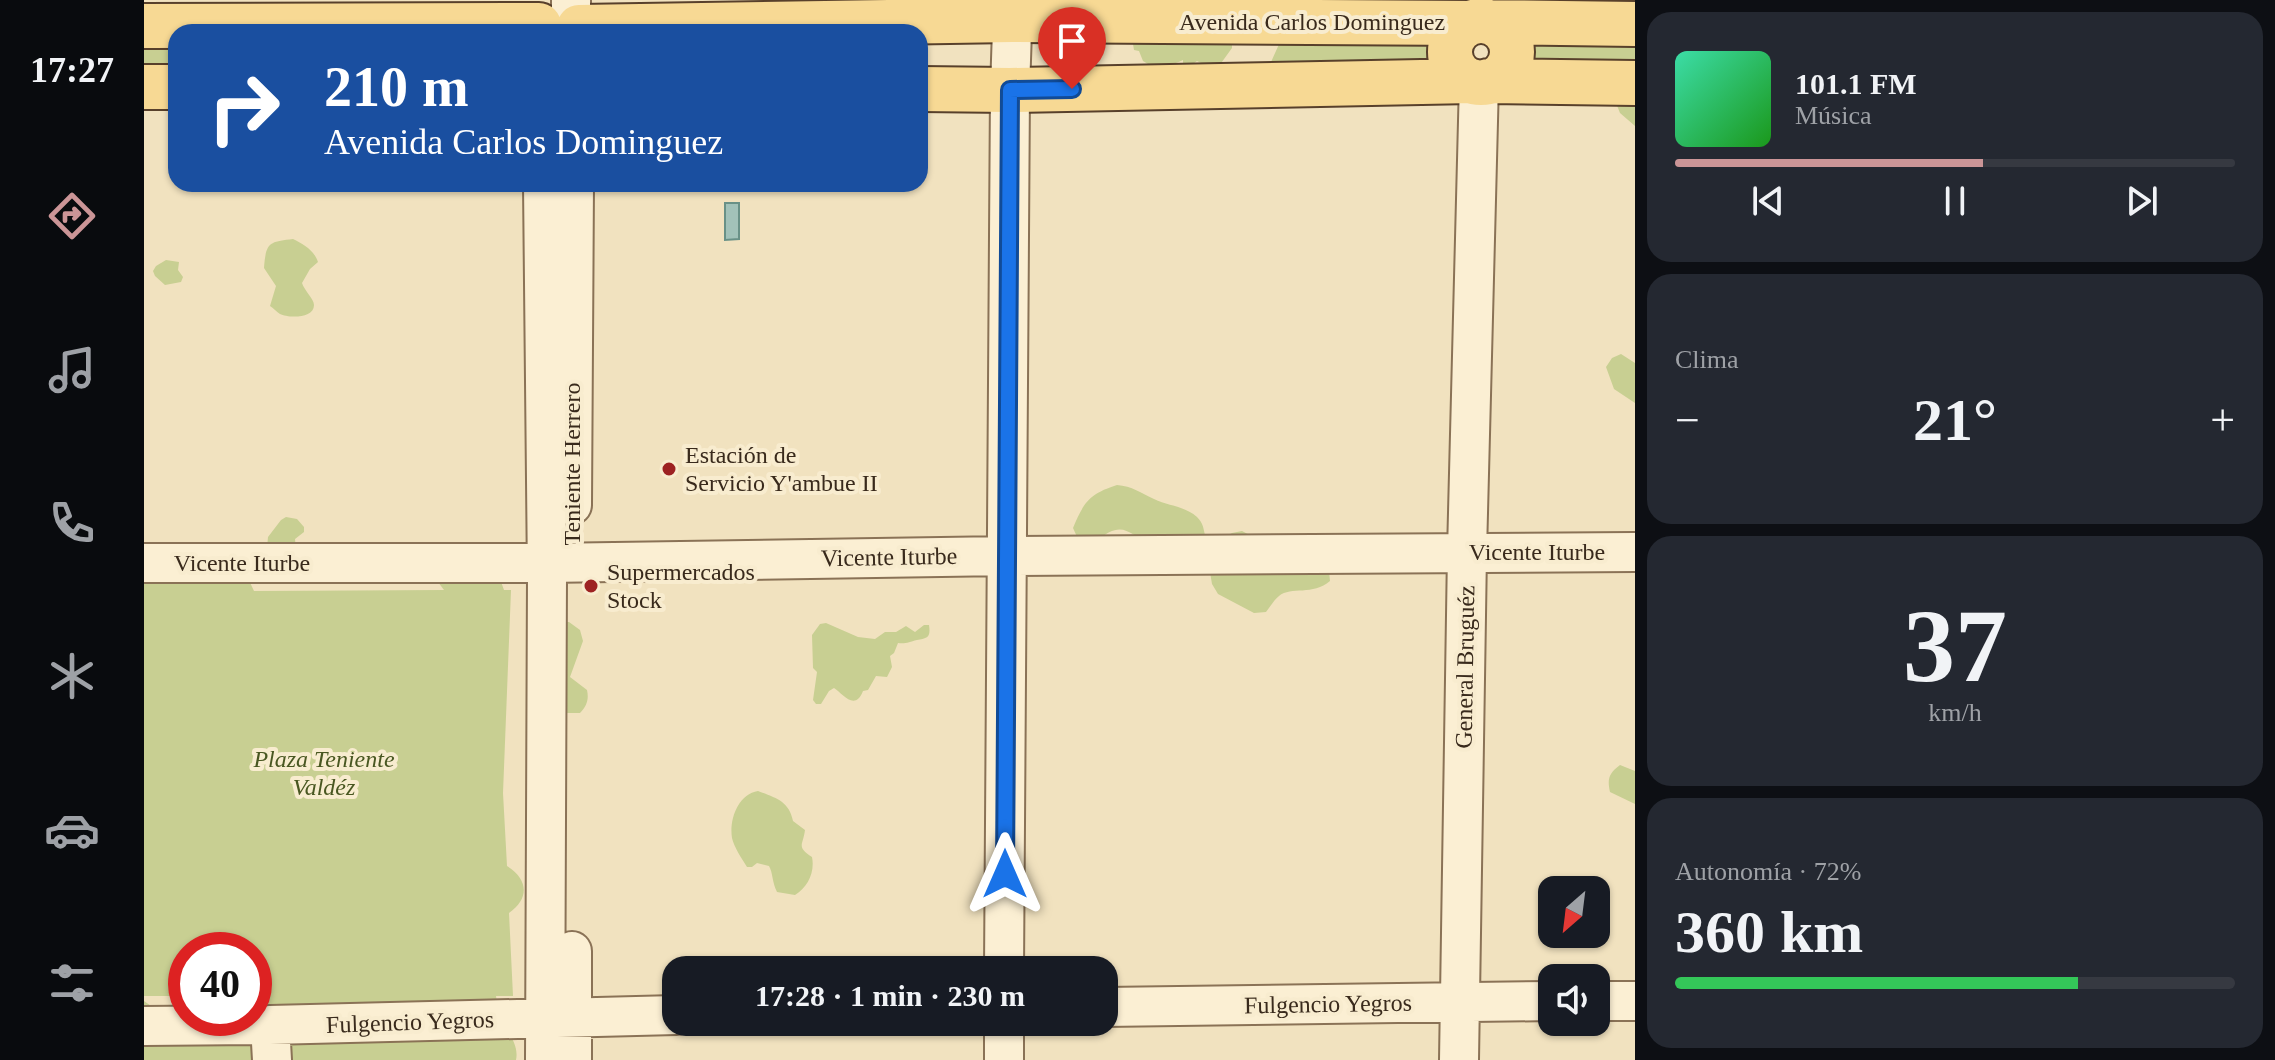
<!DOCTYPE html>
<html lang="es">
<head>
<meta charset="utf-8">
<style>
	body { margin:0; font-family:"Times New Roman",serif; background:#242831; color:#f1f3f6; height:100vh; display:flex; flex-direction:column; font-size:30px; white-space:nowrap }
	* { box-sizing:border-box; margin:0 }
	p { font-size:26px; color:#9ea1a6 }
	.icon { flex:none; width:44px; height:44px; fill:none; stroke:currentColor; stroke-width:2; stroke-linecap:round; stroke-linejoin:round }
	.map { position:relative; flex:1; overflow:hidden }
	.side { display:flex; flex-direction:column; gap:12px; padding:12px; background:#0d0f14; width:640px }
	.side>* { flex:none }
	.top-card { position:absolute; left:24px; top:24px; width:760px; height:168px; border-radius:24px; box-shadow:0 2px 6px #0004; background:#1a4fa0; color:#fff; overflow:hidden }
	.needle { width:52px; rotate:208deg }
	.fabs { position:absolute; left:1394px; top:876px; display:grid; gap:16px }
	.fabs a { display:grid; place-items:center; width:72px; height:72px; border-radius:16px; background:#171b24; box-shadow:0 2px 6px #0004; font-size:40px }
	.speed { position:absolute; left:24px; top:932px; display:flex; gap:16px; font-size:40px; font-weight:700; text-align:center }
	.speed>* { display:grid; place-content:center; width:104px; height:104px; border-radius:50%; background:#171b24; box-shadow:0 2px 6px #0004; line-height:1 }
	.speed .limit { border:12px solid #d22; background:#fff; color:#111 }
	.pin { position:absolute; display:grid; place-items:center; width:68px; height:68px; color:#fff; margin:-82px -34px; border-radius:50% 50% 50% 0; rotate:-45deg; box-shadow:0 0 8px #0007 }
	.pin .icon { rotate:45deg }
	.me { position:absolute; width:88px; margin:-44px; rotate:0deg; stroke-linejoin:round; filter:drop-shadow(0 0 6px #0008) }
	.turn { display:flex; align-items:center; gap:28px; height:168px; padding:0 24px; font-size:36px }
	.turn .icon { width:104px; height:104px; stroke-width:2.5 }
	.turn b { display:block; font-size:56px; line-height:68px }
	.big { font-size:60px; font-weight:600; line-height:1.1 }
	.side .card { flex:1; display:flex; flex-direction:column; justify-content:center; gap:12px; min-width:0; padding:0 28px; border-radius:24px; background:#242831 }
	.side .dial { align-items:center; gap:0 }
	.dial b { font-size:104px; line-height:1 }
	.song { display:flex; align-items:center; gap:24px }
	.cover { width:96px; height:96px; border-radius:12px; background:linear-gradient(135deg,hsl(160 70% 55%),hsl(120 70% 35%)) }
	.played { height:8px; border-radius:4px; background:linear-gradient(90deg,#cb9597 55%,#363941 55%) }
	.keys { display:flex; justify-content:space-around; direction:ltr }
	.heat { display:flex; justify-content:space-between; align-items:center; font-size:44px; direction:ltr }
	.charge { height:12px; border-radius:6px; background:linear-gradient(90deg,#34c759 72%,#363941 0) }
	.trip { position:absolute; left:518px; top:956px; width:456px; height:80px; border-radius:24px; background:#171b24; box-shadow:0 2px 6px #0004; font-weight:600; line-height:80px; text-align:center }
	main { display:flex; flex:1; min-height:0 }
	.menu { display:flex; flex-direction:column; width:144px; justify-content:space-around; align-items:center; background:#090b0e; color:#9ea1a6 }
	.menu .icon { width:56px; height:56px }
	.menu .current { color:#cb9597 }
	.menu b { font-size:36px; color:#f1f3f6 }
	.map>svg:first-child { display:block }
</style>
</head>
<body>
<main>
<nav class="menu">
<b>17:27</b>
<svg class="icon current" aria-label="directions" viewBox="0 0 24 24"><path d="M12 3l9 9-9 9-9-9zM9 14v-3h6M13 9l2 2-2 2"/></svg>
<svg class="icon" aria-label="music" viewBox="0 0 24 24"><path d="M9 18V5l10-2v13"/><circle cx="6" cy="18" r="3"/><circle cx="16" cy="16" r="3"/></svg>
<svg class="icon" aria-label="phone" viewBox="0 0 24 24"><path d="M5 4h4l2 5-3 2q2 4 5 5l2-3 5 2v4C11 20 4 13 5 4z"/></svg>
<svg class="icon" aria-label="climate" viewBox="0 0 24 24"><path d="M12 3v18M4 7l16 10M4 17L20 7"/></svg>
<svg class="icon" aria-label="car" viewBox="0 0 24 24"><path d="M5 17H2v-5l4-1 3-4h7l3 4 3 1v5h-3M9 17h6M6 11h13"/><circle cx="7" cy="17" r="2"/><circle cx="17" cy="17" r="2"/></svg>
<svg class="icon" aria-label="filters" viewBox="0 0 24 24"><path d="M4 7h16M4 17h16"/><circle cx="9" cy="7" r="2"/><circle cx="15" cy="17" r="2"/></svg>
</nav>
<div class="map">
<svg width="1491" height="1060" viewBox="0 0 1491 1060">
	<rect width="100%" height="100%" fill="#f1e2bf"/>
	<path fill="#c8cf92" d="M1460,37V47L1491,38V126L1476,113L1468,93L1384,64L1382,42Z
		M0,40L32,41V61L27,66L0,77Z
		M1006,42L1088,43V48L1075,66H1054L1057,63L1053,61L1044,67L1039,65V60C1027,67 1020,62 1009,67L999,61L995,51L990,50L989,44Z
		M1136,42L1306,44C1315,50 1318,57 1321,67L1128,72L1127,62Z
		M149,239C159,244 170,250 174,262L166,269L158,283C160,290 170,299 170,305C170,319 144,318 136,314C133,312 129,308 126,306L132,286L120,268C122,242 125,242 149,239Z
		M22,260L35,262L34,270L39,277L37,282L21,285L11,276L9,271L12,266Z
		M1477,354L1491,363V403L1470,389L1462,367L1468,358Z
		M973,485C988,486 997,493 1010,499C1024,506 1041,506 1053,517C1059,523 1059,527 1061,535L1055,544C1041,544 1022,548 1009,544C982,534 980,518 951,542L934,539L929,528C940,502 945,494 973,485Z
		M142,517L153,519L160,527V532L151,539L152,550L123,548L124,537L137,520Z
		M1098,531L1138,552L1185,571L1186,581C1169,596 1147,586 1135,596C1130,600 1126,607 1122,612L1110,613L1074,594L1068,584L1066,572L1078,539L1088,533Z
		M102,574L110,591L300,590L294,582L356,579L360,590H367L359,793L363,866C384,879 386,898 365,913L369,996H352C353,1001 353,1006 354,1010C358,1028 376,1041 372,1060H0V1001L10,1008L110,1018V950H42V996H0V577Z
		M425,622L436,630L439,641L426,677L443,690C445,699 443,706 436,713H415L385,657L382,646C391,626 404,622 425,622Z
		M682,623L714,637L731,639L741,632H752L762,626L771,632L780,625H785C787,638 783,638 773,640C765,642 762,644 754,643L750,653L746,656L748,667L743,677L732,676L724,690L719,691C711,712 698,693 690,688L685,691L677,704H672L669,700L673,672L669,668L668,635L676,624Z
		M1476,765L1491,771V804L1466,792C1463,779 1465,773 1476,765Z
		M614,791C632,798 645,801 649,821L661,830C659,846 652,846 668,857C671,872 664,887 651,895L633,892C628,882 629,873 625,866L613,863L608,867H603C598,859 590,847 588,838C585,820 594,794 614,791Z"/>
	<path fill="#a2c2b9" stroke="#699187" stroke-width="2" d="M581,203H595V239L581,240Z"/>
	<g fill="none" stroke-linecap="round" stroke-linejoin="round">
		<defs>
			<path id="minor" d="M427,23V0
				M399,184L403,578L401,1060
				M428,505L430,184
				M0,563H403L862,556L1491,552
				M860,970L866,90L869,0
				M1452,1001H1491
				M960,1007L1408,1001
				M126,1025L128,1060
				M0,1026L126,1025L532,1015
				M428,1060V951
				M860,1060V1022
				M1315,1060L1323,552L1335,82"/>
			<path id="major" d="M1306 52a31 31 0 1 1 62 0a31 31 0 1 1-62 0Z
				M1346,22L1491,24
				M0,26L395,25
				M435,27L868,20L1325,23
				M1344,81L1491,83
				M0,87H32
				M776,89L866,90L1328,81"/>
		</defs>
		<use href="#minor" stroke="#8a7256" stroke-width="42"/>
		<use href="#major" stroke="#58402b" stroke-width="48"/>
		<use href="#minor" stroke="#fbefd3" stroke-width="38"/>
		<use href="#major" stroke="#f7d994" stroke-width="44"/>
	</g>
	<g fill="none" stroke-linecap="round" stroke-linejoin="round">
		<defs>
			<path id="route" d="M861,874L866,90L928,89"/>
		</defs>
		<use href="#route" stroke="#114b97" stroke-width="20"/>
		<use href="#route" stroke="#1a73e8" stroke-width="14"/>
	</g>
	<g fill="#9d2222" stroke="#f8eccf" stroke-width="3">
		<circle cx="525" cy="469" r="8"/>
		<circle cx="447" cy="586" r="8"/>
	</g>
	<g text-anchor="middle" dominant-baseline="central" stroke-width="8" stroke-linejoin="round" paint-order="stroke">
		<g font-size="24" fill="#392a1c" stroke="#f8eccf">
			<text x="1168" y="22">Avenida Carlos Dominguez</text>
			<text transform="translate(428 464) rotate(-90)">Teniente Herrero</text>
			<text x="1393" y="552">Vicente Iturbe</text>
			<text transform="translate(745 557) rotate(-1)">Vicente Iturbe</text>
			<text x="98" y="563">Vicente Iturbe</text>
			<text transform="translate(1321 667) rotate(-89)">General Bruguéz</text>
			<text transform="translate(1184 1004) rotate(-1)">Fulgencio Yegros</text>
			<text transform="translate(266 1022) rotate(-2)">Fulgencio Yegros</text>
		</g>
		<g font-size="24" fill="#392a1c" stroke="#f8eccf" text-anchor="start">
			<text x="541" y="455">Estación de<tspan x="541" dy="28">Servicio Y'ambue II</tspan></text>
			<text x="463" y="572">Supermercados<tspan x="463" dy="28">Stock</tspan></text>
		</g>
		<g font-size="24" font-style="italic" fill="#495721" stroke="#f8eccf">
			<text x="180" y="759">Plaza Teniente<tspan x="180" dy="28">Valdéz</tspan></text>
		</g>
	</g>
</svg>
<div class="fabs">
<a><svg class="needle" viewBox="-14 -14 28 28"><path d="M0-13l5 13h-10z" fill="#e53935"/><path d="M0 13l5-13h-10z" fill="#9ea1a6"/></svg></a>
<a><svg class="icon" aria-label="sound" viewBox="0 0 24 24"><path d="M4 9h4l5-4v14l-5-4H4zM17 9q2 3 0 6"/></svg></a>
</div>
<div class="speed"><div class="limit">40</div></div>
<div class="pin" style="left:928px;top:89px;background:#d93025"><svg class="icon" aria-label="arrive" viewBox="0 0 24 24"><path d="M6 21V4h12l-3 4 3 4H6"/></svg></div>
<svg class="me" style="left:861px;top:874px" viewBox="-20 -20 40 40"><path d="M0-17L14 15 0 8-14 15z" fill="#1a73e8" stroke="#fff" stroke-width="4"/></svg>
<div class="trip">17:28 · 1 min · 230 m</div>
<div class="top-card">
<div class="turn"><svg class="icon" aria-label="right" viewBox="0 0 24 24"><path d="M7 20v-9h11M14 6l5 5-5 5"/></svg><div><b>210 m</b>Avenida Carlos Dominguez</div></div>
</div>
</div>
<section class="side">
<div class="card">
<div class="song"><i class="cover"></i><div><b>101.1 FM</b><p>Música</p></div></div>
<div class="played"></div>
<div class="keys"><svg class="icon" aria-label="previous" viewBox="0 0 24 24"><path d="M18 5L8 12l10 7zM5 5v14"/></svg><svg class="icon" aria-label="pause" viewBox="0 0 24 24"><path d="M8 5v14M16 5v14"/></svg><svg class="icon" aria-label="next" viewBox="0 0 24 24"><path d="M6 5l10 7-10 7zM19 5v14"/></svg></div>
</div>
<div class="card"><p>Clima</p>
<div class="heat"><a>−</a><b class="big">21°</b><a>+</a></div>
</div>
<div class="card dial"><b>37</b><p>km/h</p></div>
<div class="card"><p>Autonomía · 72%</p><b class="big">360 km</b><div class="charge"></div></div>
</section>
</main>
</body>
</html>
